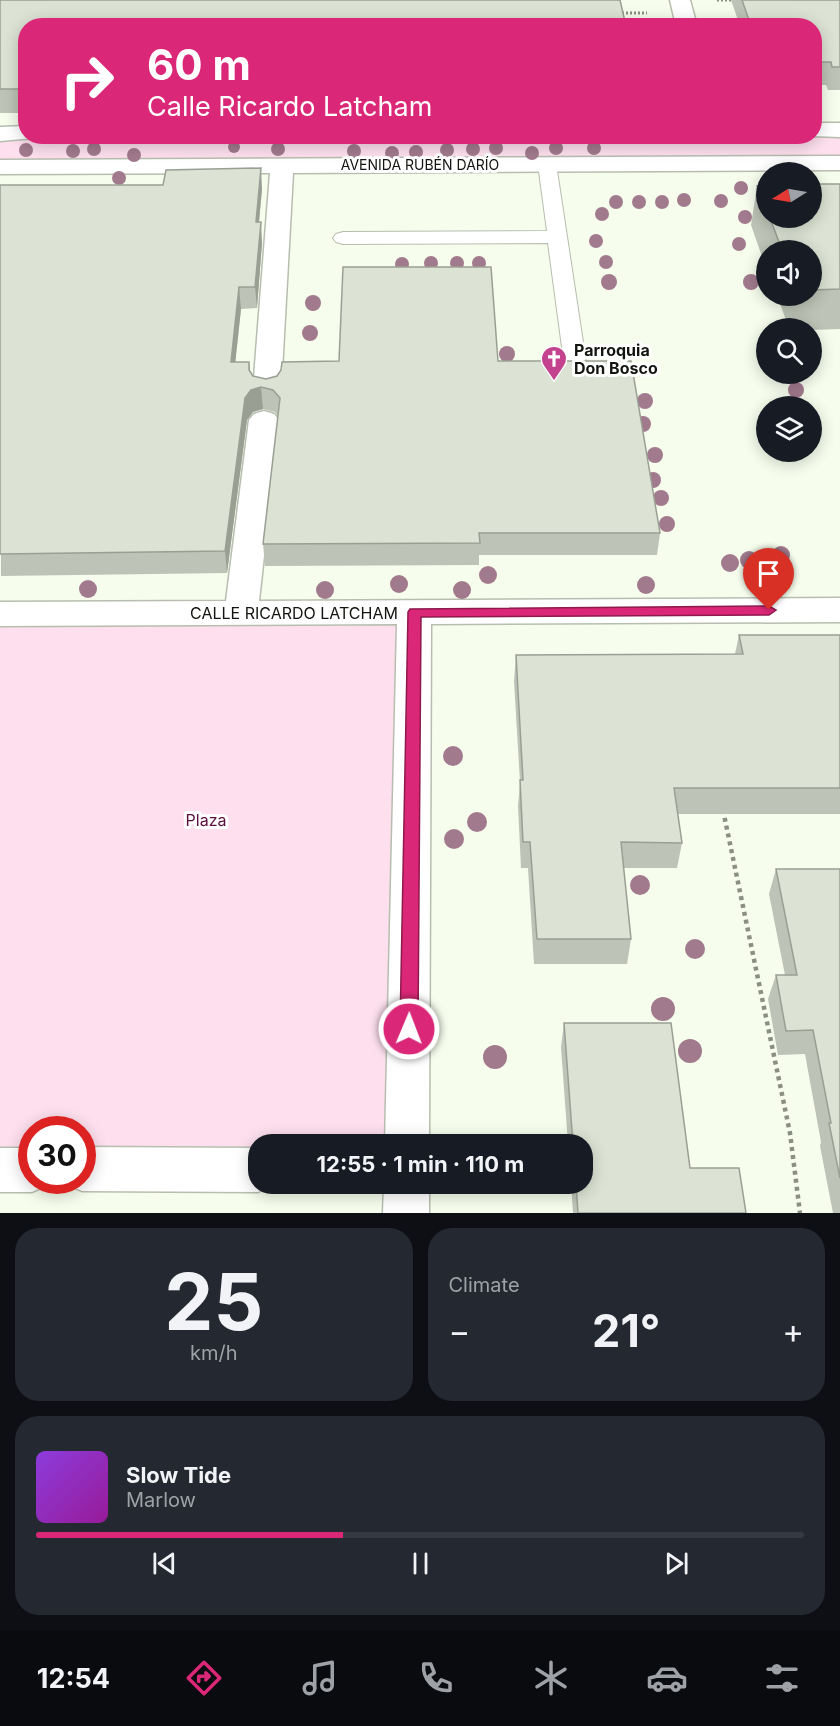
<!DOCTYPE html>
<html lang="en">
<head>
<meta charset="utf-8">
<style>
	body { margin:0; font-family:Inter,sans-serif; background:#242831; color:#f1f3f6; height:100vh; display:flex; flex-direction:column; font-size:22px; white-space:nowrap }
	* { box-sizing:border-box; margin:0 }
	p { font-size:20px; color:#9ea1a6 }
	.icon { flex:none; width:33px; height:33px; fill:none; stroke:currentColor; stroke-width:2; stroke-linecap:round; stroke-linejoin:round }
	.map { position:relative; height:1213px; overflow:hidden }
	.side { display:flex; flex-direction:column; gap:15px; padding:15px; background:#0d0f14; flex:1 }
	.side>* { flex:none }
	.top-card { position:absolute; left:18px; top:18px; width:804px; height:126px; border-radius:24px; box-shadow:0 3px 15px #0003; background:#db2777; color:#fff; overflow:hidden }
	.needle { width:39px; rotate:259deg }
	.tools { position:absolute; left:756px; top:162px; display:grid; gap:12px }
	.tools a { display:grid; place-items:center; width:66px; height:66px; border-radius:50%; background:#171b24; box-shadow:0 3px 15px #0003; font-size:30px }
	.speed { position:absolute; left:18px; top:1116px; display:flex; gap:12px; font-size:30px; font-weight:700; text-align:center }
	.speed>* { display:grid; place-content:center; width:78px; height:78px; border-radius:50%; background:#171b24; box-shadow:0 3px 15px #0003; line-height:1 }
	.speed .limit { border:9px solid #d22; background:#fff; color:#111 }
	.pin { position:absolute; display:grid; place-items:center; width:51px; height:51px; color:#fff; margin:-62px -26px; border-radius:50% 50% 50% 0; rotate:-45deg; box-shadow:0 0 6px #0007 }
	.pin .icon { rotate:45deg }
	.me { position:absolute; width:66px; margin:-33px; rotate:1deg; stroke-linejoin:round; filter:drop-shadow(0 0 4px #0008) }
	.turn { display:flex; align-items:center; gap:21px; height:126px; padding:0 30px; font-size:27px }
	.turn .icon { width:78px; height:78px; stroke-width:2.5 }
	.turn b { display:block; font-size:42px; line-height:51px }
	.big { font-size:45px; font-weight:700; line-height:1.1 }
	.side .tile { flex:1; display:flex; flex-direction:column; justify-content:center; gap:9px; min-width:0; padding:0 21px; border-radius:24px; background:#242831 }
	.side .dial { align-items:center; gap:0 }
	.dial b { font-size:78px; line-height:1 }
	.song { display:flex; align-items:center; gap:18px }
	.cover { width:72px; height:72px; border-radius:9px; background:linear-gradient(135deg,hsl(270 70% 55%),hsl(300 70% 35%)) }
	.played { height:6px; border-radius:3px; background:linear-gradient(90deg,#db2777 40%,#363941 40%) }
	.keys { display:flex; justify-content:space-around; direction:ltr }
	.heat { display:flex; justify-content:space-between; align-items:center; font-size:33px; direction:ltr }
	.side .tiles { flex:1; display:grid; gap:15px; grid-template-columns:1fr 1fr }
	.tile:last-child { grid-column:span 2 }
	.trip { position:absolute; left:248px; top:1134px; width:345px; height:60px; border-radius:24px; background:#171b24; box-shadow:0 3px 15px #0003; font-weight:700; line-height:60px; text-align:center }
	.tab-bar { display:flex; height:96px; justify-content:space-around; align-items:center; background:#090b0e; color:#9ea1a6 }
	.tab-bar .icon { width:42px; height:42px }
	.tab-bar .current { color:#db2777 }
	.tab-bar b { font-size:27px; color:#f1f3f6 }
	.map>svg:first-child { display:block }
</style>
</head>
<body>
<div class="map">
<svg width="840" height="1213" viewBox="0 0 840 1213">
	<rect width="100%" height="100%" fill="#f6fded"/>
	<path fill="#fddfed" d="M815,130H840V163L0,167V134L26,136H814Z
		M414,612L407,1144H258V1170L83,1169L82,1130H32L31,1170H0V614Z"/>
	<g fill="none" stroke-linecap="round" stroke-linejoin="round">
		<defs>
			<path id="service" d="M547,159L553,160L556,164L586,362L583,367L575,368L567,367L564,362L548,243L343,244L336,242L333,238L336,234L343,232L547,231L538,164L541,160Z"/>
			<path id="minor" d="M670,0H690L697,26H676Z
				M814,123H840V137L812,136H814Z
				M26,126V136L34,138L0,141V127Z
				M840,156V170L293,173L281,390L277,396L267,399L257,396L253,390L270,173L0,174V160Z
				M264,411L274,414L279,420L259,601L840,598V622L431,624L429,1144H385L397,624L0,626V602L226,601L249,420L254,414Z
				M82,1147L258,1148V1184H275L258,1192L82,1191L66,1184L65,1180H82Z
				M0,1148H32V1180H50L48,1185L32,1192H0Z
				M384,1184H429V1213H383Z"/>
		</defs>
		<use href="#service" stroke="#b7beaf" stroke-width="2"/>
		<use href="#minor" stroke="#b7beaf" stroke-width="3"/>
		<path stroke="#8a8f84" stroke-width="3" stroke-dasharray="2 2" stroke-linecap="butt" d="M717,0H736
			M618,13H647"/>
		<path stroke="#8a8f84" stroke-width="4.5" stroke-dasharray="4 4" stroke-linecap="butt" d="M723,810L790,1133L800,1213"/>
		<use href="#service" fill="#fff" fill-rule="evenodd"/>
		<use href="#minor" fill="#fff" fill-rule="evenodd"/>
	</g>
	<g fill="#a17a8d">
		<circle cx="234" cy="147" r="6"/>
		<circle cx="496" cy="148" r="7"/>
		<circle cx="556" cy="148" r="7"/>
		<circle cx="594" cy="148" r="7"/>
		<circle cx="94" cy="149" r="7"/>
		<circle cx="278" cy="149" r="7"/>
		<circle cx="473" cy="149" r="7"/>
		<circle cx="26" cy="150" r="7"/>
		<circle cx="447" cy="150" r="7"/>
		<circle cx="73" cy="151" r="7"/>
		<circle cx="354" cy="151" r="7"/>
		<circle cx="416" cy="152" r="7"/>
		<circle cx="392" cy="153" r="7"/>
		<circle cx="532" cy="153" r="7"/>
		<circle cx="134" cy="155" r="7"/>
		<circle cx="119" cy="178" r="7"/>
		<circle cx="741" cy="188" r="7"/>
		<circle cx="684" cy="200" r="7"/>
		<circle cx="721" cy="201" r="7"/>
		<circle cx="616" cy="202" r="7"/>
		<circle cx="639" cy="202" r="7"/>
		<circle cx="662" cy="202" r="7"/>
		<circle cx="602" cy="214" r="7"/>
		<circle cx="745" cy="217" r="7"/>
		<circle cx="596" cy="241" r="7"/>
		<circle cx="739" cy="244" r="7"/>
		<circle cx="606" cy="262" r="7"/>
		<circle cx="431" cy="263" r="7"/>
		<circle cx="457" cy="263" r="7"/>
		<circle cx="479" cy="263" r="7"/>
		<circle cx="402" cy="264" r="7"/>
		<circle cx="609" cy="282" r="8"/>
		<circle cx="751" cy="282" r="8"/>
		<circle cx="313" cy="303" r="8"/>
		<circle cx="310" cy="333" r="8"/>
		<circle cx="507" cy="354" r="8"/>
		<circle cx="796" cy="390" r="8"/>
		<circle cx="645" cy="401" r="8"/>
		<circle cx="643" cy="424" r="8"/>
		<circle cx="655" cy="455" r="8"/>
		<circle cx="653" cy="480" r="8"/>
		<circle cx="661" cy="498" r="8"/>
		<circle cx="667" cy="524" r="8"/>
		<circle cx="781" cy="555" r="9"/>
		<circle cx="749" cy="560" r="9"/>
		<circle cx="730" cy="563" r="9"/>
		<circle cx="488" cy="575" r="9"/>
		<circle cx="399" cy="584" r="9"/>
		<circle cx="646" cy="585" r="9"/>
		<circle cx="88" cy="589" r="9"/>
		<circle cx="325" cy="590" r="9"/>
		<circle cx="462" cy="590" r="9"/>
		<circle cx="453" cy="756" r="10"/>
		<circle cx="477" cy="822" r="10"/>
		<circle cx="454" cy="839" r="10"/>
		<circle cx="640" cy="885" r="10"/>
		<circle cx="695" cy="949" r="10"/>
		<circle cx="663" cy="1009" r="12"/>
		<circle cx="690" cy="1051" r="12"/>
		<circle cx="495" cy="1057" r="12"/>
	</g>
	<path fill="#bdc3b6" d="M0,0L26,26V113H0Z
		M731,0H840V90H828L826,85H814V26H740Z
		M840,184V329L812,330V328H789L777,296H812V250H766V268L751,225L757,186L766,185V218H812Z
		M0,185L262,189L259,222L262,243L257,308L241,309L235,362H249L250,371L253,376L266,379L498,361L660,533L657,555H479V565L265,566L263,544L278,416L275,412L263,409L253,412L247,420L227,573L1,576Z
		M739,635H840V814H678L682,843L677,868H623L631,939L627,964H534L528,868H521L518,806L520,782L514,681L516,655L735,654Z
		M776,869H840V1213H833L820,1146L821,1142L805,1054L778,1055L768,999L776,975H785L769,894Z
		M564,1023L690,1168L746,1213H573L571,1184H582V1144H568L561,1047Z"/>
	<path fill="#9a9f94" d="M261,168L262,189L257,243L256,222Z
		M261,222L262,243L257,308L255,287Z
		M239,287L241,309L233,384L231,362Z
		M249,362L251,384L261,387L263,409L253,412L247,420L227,573L225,551L249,370Z"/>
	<path fill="#dce3d4" stroke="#9a9f94" stroke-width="1.5" d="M0,0H620L626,26H26V89H0Z
		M742,0H840V67H832L831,62H814V26H751Z
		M261,168L256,222H261L255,287H239L231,362H249V370L253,376L266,379L277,376L281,370L282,362L339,361L343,267H491L498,361H631L660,533H479L480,543L263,544L280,398L273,390L261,387L251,390L245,398L225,551L0,554V185H163L166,170Z
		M812,184H840V289L812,290V250H782L770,218H812Z
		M766,185V209L757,186Z
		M739,635H840V788H674L682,843L621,842L631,939H537L530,842H523L520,780H523L516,655L743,654Z
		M776,869H840V1178L829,1123H831L813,1030L786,1031L776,975H797Z
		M564,1023H671L690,1168H739L746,1213H578L576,1184H582V1144H573Z"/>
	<path fill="#db2777" stroke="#8e194d" stroke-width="1.5" d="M769,606L776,610L769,615L421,617L418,1029L415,1034L409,1036L403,1034L400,1029L408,612L410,609Z"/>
	<defs>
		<symbol id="church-pin" viewBox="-11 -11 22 30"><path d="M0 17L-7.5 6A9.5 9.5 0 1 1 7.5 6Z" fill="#c4438e" stroke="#fff"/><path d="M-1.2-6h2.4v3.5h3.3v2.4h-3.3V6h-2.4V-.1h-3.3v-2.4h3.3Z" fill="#fff"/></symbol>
	</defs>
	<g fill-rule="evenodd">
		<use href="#church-pin" x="539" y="344" width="30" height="40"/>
	</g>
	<g text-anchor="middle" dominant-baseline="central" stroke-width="6" stroke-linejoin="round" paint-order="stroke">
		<g font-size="14" fill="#131610" stroke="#fff">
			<text x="420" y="164">AVENIDA RUBÉN DARÍO</text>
		</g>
		<g font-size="16" font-weight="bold" fill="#131610" stroke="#fff" text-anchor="start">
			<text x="574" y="350">Parroquia<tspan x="574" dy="18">Don Bosco</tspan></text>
		</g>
		<g font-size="16" fill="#131610" stroke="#fff">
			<text x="294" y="613">CALLE RICARDO LATCHAM</text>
		</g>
		<g font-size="16" fill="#5c0e3e" stroke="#fff">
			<text x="206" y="820">Plaza</text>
		</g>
	</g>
</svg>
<div class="tools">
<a><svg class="needle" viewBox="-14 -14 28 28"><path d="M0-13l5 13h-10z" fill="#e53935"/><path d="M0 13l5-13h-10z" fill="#9ea1a6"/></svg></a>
<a><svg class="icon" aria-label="sound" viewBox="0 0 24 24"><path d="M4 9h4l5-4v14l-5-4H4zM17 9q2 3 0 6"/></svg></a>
<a><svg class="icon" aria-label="search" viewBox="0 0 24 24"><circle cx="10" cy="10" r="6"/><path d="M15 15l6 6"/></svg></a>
<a><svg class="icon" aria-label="layers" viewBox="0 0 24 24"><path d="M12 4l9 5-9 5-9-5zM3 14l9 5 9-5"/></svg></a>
</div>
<div class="speed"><div class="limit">30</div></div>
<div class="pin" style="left:769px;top:610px;background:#d93025"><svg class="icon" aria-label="arrive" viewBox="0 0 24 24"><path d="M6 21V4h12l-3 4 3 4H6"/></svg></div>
<svg class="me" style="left:409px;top:1029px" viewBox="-20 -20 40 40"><circle r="17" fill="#db2777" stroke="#fff" stroke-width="3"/><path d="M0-11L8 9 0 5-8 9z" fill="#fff"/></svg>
<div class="trip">12:55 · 1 min · 110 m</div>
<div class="top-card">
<div class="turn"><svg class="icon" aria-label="right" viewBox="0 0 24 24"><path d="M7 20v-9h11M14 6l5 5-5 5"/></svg><div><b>60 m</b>Calle Ricardo Latcham</div></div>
</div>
</div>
<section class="side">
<div class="tiles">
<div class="tile dial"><b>25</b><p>km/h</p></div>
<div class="tile"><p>Climate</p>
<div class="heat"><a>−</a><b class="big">21°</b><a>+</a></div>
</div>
<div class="tile">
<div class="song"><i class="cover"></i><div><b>Slow Tide</b><p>Marlow</p></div></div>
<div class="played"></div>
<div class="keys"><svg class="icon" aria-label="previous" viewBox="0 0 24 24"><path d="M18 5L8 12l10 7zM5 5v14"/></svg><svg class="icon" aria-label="pause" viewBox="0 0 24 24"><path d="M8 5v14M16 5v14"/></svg><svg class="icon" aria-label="next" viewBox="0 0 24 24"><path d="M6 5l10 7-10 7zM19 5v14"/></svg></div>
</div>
</div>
</section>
<nav class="tab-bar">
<b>12:54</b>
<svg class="icon current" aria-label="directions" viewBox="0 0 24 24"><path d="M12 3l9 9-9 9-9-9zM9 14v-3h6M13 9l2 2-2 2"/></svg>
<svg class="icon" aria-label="music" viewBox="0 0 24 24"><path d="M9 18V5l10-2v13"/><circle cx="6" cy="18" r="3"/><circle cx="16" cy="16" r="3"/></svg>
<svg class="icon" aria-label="phone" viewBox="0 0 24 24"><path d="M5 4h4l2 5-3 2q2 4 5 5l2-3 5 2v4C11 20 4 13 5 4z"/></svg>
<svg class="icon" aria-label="climate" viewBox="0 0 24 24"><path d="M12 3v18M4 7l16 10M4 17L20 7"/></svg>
<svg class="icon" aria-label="car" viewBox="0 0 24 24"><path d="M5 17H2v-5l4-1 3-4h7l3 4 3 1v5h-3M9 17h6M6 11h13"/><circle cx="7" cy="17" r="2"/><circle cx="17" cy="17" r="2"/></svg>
<svg class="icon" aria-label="filters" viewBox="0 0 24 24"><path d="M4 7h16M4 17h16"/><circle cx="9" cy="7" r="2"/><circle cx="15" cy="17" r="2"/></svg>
</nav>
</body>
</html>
